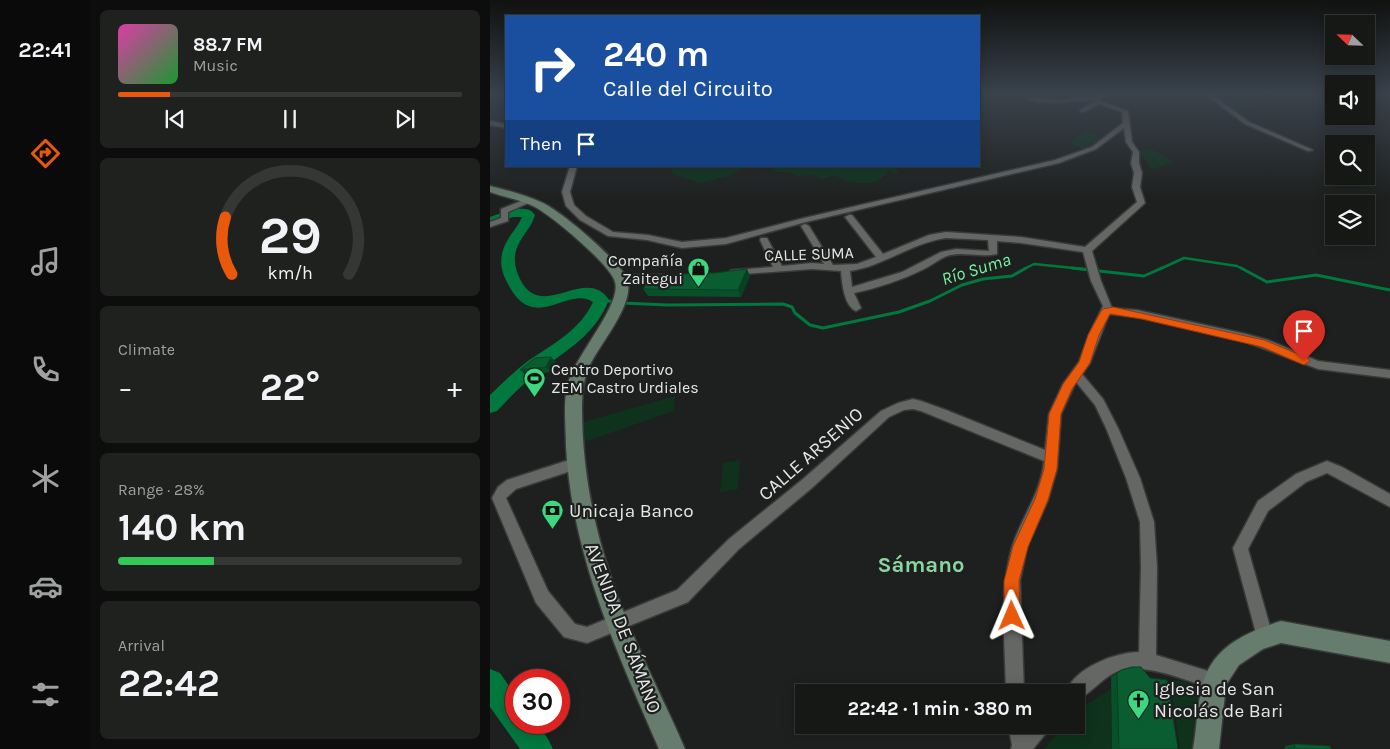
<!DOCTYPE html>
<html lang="en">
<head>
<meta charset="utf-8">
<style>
	body { margin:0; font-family:Karla,sans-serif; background:#1f211f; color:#f1f3f6; height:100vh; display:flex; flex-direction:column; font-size:19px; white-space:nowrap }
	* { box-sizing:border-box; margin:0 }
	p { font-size:16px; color:#9ea0a1 }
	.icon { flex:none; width:28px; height:28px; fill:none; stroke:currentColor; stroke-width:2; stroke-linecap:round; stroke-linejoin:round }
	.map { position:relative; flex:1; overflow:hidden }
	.drawer { display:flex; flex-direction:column; gap:10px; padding:10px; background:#0c0d0c; width:400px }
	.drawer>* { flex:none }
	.guide { position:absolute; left:15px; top:15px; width:475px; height:152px; border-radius:0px; box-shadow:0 2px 12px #0003,0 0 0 1px #353735; background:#1a4fa0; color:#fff; overflow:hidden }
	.needle { width:32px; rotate:293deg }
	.tools { position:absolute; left:835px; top:15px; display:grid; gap:10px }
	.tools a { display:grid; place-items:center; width:50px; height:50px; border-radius:0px; background:#161816; box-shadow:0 2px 12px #0003,0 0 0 1px #353735; font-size:25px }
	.speed { position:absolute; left:15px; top:669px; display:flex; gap:10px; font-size:25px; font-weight:700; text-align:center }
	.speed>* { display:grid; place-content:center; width:65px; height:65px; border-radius:50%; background:#161816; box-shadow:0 2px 12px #0003,0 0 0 1px #353735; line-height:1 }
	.speed .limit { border:8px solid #d22; background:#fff; color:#111 }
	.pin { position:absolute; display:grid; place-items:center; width:42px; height:42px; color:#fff; margin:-51px -21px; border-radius:50% 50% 50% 0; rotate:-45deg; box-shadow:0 0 5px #0007 }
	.pin .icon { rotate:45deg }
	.me { position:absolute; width:55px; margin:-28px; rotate:359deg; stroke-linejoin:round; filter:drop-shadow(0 0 4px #0008) }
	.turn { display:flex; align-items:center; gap:18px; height:105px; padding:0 15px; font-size:22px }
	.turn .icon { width:65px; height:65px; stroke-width:2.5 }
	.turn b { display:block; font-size:35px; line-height:42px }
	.then { display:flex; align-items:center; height:48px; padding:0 15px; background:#0003; gap:10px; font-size:19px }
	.big { font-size:38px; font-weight:700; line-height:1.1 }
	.drawer .card { flex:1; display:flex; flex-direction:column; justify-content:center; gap:8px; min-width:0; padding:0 18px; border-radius:8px; background:#1f211f }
	.drawer .dial { align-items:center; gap:0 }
	.dial svg { height:130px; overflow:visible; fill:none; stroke:#353735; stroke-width:7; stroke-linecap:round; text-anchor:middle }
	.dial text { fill:#f1f3f6; stroke:none }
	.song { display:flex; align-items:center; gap:15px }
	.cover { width:60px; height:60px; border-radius:8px; background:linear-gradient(135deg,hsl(320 70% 55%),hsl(130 70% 35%)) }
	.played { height:5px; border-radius:2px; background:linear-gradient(90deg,#ea580c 15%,#353735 15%) }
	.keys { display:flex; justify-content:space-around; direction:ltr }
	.heat { display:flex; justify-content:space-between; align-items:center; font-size:28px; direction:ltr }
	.charge { height:8px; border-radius:4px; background:linear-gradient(90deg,#34c759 28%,#353735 0) }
	.trip { position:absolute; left:305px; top:684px; width:290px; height:50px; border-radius:0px; background:#161816; box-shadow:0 2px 12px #0003,0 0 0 1px #353735; font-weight:700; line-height:50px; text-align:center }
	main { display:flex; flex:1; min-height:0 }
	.tab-bar { display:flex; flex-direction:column; width:90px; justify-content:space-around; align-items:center; background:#090a09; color:#9ea0a1 }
	.tab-bar .icon { width:35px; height:35px }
	.tab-bar .on { color:#ea580c }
	.tab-bar b { font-size:22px; color:#f1f3f6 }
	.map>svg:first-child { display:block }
</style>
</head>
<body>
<main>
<nav class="tab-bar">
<b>22:41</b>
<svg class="icon on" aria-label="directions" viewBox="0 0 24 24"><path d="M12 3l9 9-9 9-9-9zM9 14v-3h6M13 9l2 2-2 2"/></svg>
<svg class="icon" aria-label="music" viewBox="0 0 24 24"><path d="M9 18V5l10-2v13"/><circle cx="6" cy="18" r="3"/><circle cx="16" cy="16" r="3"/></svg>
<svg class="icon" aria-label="phone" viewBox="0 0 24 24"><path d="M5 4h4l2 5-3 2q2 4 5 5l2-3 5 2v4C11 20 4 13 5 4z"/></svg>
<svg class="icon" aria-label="climate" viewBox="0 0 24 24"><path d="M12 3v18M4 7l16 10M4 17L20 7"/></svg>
<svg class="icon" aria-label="car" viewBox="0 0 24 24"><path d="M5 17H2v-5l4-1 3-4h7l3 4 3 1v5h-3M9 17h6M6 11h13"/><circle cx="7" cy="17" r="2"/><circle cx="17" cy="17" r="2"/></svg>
<svg class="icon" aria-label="filters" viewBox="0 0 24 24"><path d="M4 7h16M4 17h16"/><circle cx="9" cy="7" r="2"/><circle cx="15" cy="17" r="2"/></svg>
</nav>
<section class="drawer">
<div class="card">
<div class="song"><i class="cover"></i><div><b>88.7 FM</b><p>Music</p></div></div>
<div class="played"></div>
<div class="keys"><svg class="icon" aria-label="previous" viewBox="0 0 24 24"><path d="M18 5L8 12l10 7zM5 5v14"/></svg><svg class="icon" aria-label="pause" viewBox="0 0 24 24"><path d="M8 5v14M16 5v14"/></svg><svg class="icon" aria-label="next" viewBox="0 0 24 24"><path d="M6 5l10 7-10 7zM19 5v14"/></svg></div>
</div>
<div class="card dial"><svg viewBox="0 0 100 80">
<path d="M14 69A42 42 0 1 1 86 69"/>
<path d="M14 69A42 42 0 0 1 10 34" stroke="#ea580c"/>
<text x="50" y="56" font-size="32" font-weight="700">29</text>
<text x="50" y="72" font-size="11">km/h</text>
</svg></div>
<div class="card"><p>Climate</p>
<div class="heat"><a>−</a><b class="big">22°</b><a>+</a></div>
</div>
<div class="card"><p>Range · 28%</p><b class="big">140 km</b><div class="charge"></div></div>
<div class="card"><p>Arrival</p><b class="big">22:42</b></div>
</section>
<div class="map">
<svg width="900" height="749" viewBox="0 0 900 749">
	<rect width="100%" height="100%" fill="#1d201e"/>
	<path fill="#0e321c" d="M721,95L752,96L766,106L744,112Z
		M596,132L614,138L596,150L578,143Z
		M661,149L683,162L661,170L651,151Z
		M172,166H256L242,175L210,183L183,174L181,169Z
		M405,166L408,172L406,174L398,171C395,174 392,178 389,180C376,186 356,183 345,175L331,179L323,175L307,176L298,172H286L280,167Z
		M185,396L184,411L91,443L90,423Z
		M250,460L248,489L230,492L233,463Z
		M683,680L708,685L710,689L704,749H690L681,683Z
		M621,689L622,749H554L575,725H586V714L597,704Z"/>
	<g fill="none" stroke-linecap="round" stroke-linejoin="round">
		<path stroke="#00783e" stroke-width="2.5" d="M534,269L544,264L593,269
			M670,269L694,258L747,266L753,269"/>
		<path stroke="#00783e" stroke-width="3" d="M582,268L654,276L672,268
			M751,268L777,282L826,275L900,290
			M110,300L126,302
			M132,303L178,305L293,304L302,307L305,313L320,325L333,328L409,312L440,301L472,285L493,279L522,276L536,268"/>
		<path fill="#00783e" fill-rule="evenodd" d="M22,209C31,209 40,207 45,215C41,230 27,239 25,256C24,265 27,273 31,281C53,321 96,265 119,300C105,335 77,350 49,371C34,383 20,397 7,411L0,413V395C12,383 25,371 38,361C63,344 90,330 103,302C77,285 44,335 18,284C12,273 9,263 13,250C17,237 27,229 32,217H23L0,225V217Z
			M0,669L10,673L26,696V722H46L58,739L63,749H30L0,707Z"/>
		<defs>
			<path id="street" d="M609,95H616L610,99L611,101L638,111L642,142L649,152V163L652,173L650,187L655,203L602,251L611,281L622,308L647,310L756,334L778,340L828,361L900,370V378L828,369L756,342L647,317L619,314L600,363L592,374L613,399L628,428L650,478L664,522L667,567L666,655L731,675L734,681L731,687L725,690C699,681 649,660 624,673C610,680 600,695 586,700V692H576C584,668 626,652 649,652L651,567L650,522L636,478L616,428L605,405L586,382L571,414L567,469L558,500L537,547L530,581L534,692H516C515,644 509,593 522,547C531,518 551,493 554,461L431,411L423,409L414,410L399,417L323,487L249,549L198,602L97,643L74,637L46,603L2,498L8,487L17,480L85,458L90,460L92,464L90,468L26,489L16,498L58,591L85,624L97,627L187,590L239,539L313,479L391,411L408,403L423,399L431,401L456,410L555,450L559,414L573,384L589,362L599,335L613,306L601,281L593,252L531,243L507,241V254C490,258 472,251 457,256C449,259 442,265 434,269C412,280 388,288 364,293L371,308L366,311C354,306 352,283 351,271L322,269L240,275V271L243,270L283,267L270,240L271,238H277L292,266L322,263L334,264L311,226L315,224L319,226L343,265L367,264L386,257L355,217L359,215H362L393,254L439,235L456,232L531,237L595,247L647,202L642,187L644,173L641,163L643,152L636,142L634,128L606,149L569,163L316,222L236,244L192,248L157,240L118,236L90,220L76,206L72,192L80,166H87L80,192L84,205L96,216L123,232L158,235L192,242L236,238L314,218L565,160L602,147L633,123L632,112L609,104L594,112H590V110L605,101C584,99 553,108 534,98L537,96L572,100L589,96L606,97ZM456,238L498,240L499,251L466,249L451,252L412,272L362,287L360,271C394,266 421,243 456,238Z
				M716,95H723L759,122L823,150L818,151L755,124Z
				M0,121L16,124V128L0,125Z
				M36,199L43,201L18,212V221L0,227V222L11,218V209Z
				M131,275H175L180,278L175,281L128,280V276Z
				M837,461L852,467L900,494V507L837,473L816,482L778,511L758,549L783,637L781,643L775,645L769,643L767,637L743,548L768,501L806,474Z
				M518,725H536L537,728L540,725H561L558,731L543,749H521L522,745Z"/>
			<path id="secondary" d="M0,186C17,190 35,195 51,202C70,210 130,261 137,279C146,304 109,344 99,367C93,381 92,394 92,408C92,486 111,560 142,632C158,671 178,709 195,749H169C127,652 82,555 76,447C76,428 73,406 77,387C83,357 132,306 125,282C121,265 60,214 43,206C30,200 14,197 0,192Z
				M791,621L900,641V663L791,643L773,649L749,665L736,685L729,749H703C707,727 707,701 714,680C725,645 760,631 791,621Z"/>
		</defs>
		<use href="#street" stroke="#383a39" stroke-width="3"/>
		<use href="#secondary" stroke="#383a39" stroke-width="3"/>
		<use href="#street" fill="#656765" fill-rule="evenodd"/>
		<use href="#secondary" fill="#667c6c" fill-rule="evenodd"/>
	</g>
	<path fill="#08502a" d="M224,273L260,276L251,297L158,296L153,289Z
		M61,357L66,362L61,372L35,375L30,370Z
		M627,673L688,749H622L621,677Z
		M805,744L841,749H794L795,746Z"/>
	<path fill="#064122" d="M257,269L260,276L251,297L248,290Z
		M61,357L66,362L61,372L56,367Z"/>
	<path fill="#095d31" stroke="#064122" d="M257,269L248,290L153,289L162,275L224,273Z
		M61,357L56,367L30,370L45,358Z
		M642,667H651L660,678L677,680L688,749H629L627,673L631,670Z
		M805,744L840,746L841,749H804Z"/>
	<linearGradient id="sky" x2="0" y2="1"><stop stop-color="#101210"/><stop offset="0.47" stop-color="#3a424c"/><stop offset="1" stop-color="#3a424c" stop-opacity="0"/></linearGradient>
	<rect width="900" height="200" fill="url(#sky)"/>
	<path fill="#ea580c" stroke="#983908" d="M623,307L774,340L818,358L820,361L814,365L772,347L652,319L620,314L609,335L600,363L582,389L571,414L567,469L558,500L538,547L529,581L530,616L528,622L522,624L516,622L514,616V581L523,546L545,499L554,469L559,414L573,384L589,362L598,335L611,311L613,309Z"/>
	<defs>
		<symbol id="shop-pin" viewBox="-11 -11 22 30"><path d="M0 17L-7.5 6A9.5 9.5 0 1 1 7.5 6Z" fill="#3cd77e" stroke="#1d201e"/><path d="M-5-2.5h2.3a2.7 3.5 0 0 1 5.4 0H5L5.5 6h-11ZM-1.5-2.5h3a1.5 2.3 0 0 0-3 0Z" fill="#111"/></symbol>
		<symbol id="stadium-pin" viewBox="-11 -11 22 30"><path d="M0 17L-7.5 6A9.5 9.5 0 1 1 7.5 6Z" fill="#3cd77e" stroke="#1d201e"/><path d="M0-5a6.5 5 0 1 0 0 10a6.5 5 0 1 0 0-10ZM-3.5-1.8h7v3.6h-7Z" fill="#111"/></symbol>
		<symbol id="bank-pin" viewBox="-11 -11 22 30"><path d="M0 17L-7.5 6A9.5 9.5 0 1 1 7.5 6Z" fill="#3cd77e" stroke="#1d201e"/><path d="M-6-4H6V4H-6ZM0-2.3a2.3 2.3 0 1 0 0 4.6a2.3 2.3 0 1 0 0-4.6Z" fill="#111"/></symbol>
		<symbol id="church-pin" viewBox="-11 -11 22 30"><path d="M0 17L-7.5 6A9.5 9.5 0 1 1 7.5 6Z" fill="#3cd77e" stroke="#1d201e"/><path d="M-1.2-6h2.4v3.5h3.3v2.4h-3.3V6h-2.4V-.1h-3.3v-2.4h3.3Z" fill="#111"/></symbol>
	</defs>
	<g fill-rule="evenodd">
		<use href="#shop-pin" x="196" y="256" width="25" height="34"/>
		<use href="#stadium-pin" x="32" y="366" width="25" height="34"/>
		<use href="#bank-pin" x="50" y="498" width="25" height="34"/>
		<use href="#church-pin" x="636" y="688" width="25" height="34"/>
	</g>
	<g text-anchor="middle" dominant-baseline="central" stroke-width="4.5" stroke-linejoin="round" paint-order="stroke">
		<g font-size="16" fill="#e5e7e6" stroke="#1d201e">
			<text transform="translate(319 254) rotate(-2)">CALLE SUMA</text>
		</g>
		<g font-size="16" fill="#e5e7e6" stroke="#1d201e" text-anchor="end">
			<text x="193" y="260">Compañía<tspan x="193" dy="18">Zaitegui</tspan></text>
			<text x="61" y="369" text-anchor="start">Centro Deportivo<tspan x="61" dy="18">ZEM Castro Urdiales</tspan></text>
		</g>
		<g font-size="18" font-style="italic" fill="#76f3a2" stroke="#1d201e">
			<text transform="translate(486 269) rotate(-17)">Río Suma</text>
		</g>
		<g font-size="19" fill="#e5e7e6" stroke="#1d201e">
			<text transform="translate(321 454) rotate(-41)">CALLE ARSENIO</text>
			<text transform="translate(133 628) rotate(69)">AVENIDA DE SÁMANO</text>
		</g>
		<g font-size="19" fill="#e5e7e6" stroke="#1d201e" text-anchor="start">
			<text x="79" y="511">Unicaja Banco</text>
			<text x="664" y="689">Iglesia de San<tspan x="664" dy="22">Nicolás de Bari</tspan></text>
		</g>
		<g font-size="22" font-weight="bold" fill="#8cd3a2" stroke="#1d201e">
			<text x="431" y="565">Sámano</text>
		</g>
	</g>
</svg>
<div class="tools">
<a><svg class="needle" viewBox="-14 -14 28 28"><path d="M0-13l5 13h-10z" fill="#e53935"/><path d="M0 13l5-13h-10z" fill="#9ea0a1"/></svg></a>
<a><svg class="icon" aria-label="sound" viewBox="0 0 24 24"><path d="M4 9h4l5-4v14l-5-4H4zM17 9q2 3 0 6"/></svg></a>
<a><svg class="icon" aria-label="search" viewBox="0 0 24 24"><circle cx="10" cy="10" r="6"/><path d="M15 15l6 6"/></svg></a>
<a><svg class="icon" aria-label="layers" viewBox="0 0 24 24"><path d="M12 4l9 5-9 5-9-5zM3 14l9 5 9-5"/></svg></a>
</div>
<div class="speed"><div class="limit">30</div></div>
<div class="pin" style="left:814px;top:361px;background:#d93025"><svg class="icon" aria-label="arrive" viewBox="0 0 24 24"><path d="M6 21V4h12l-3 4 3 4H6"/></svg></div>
<svg class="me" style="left:522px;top:616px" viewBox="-20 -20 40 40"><path d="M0-17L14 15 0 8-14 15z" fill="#ea580c" stroke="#fff" stroke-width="4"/></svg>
<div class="trip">22:42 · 1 min · 380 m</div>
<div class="guide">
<div class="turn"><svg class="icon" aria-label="right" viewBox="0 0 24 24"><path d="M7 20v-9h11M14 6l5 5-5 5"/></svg><div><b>240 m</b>Calle del Circuito</div></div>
<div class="then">Then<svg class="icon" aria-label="arrive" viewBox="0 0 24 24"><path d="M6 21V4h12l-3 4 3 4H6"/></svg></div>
</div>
</div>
</main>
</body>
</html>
